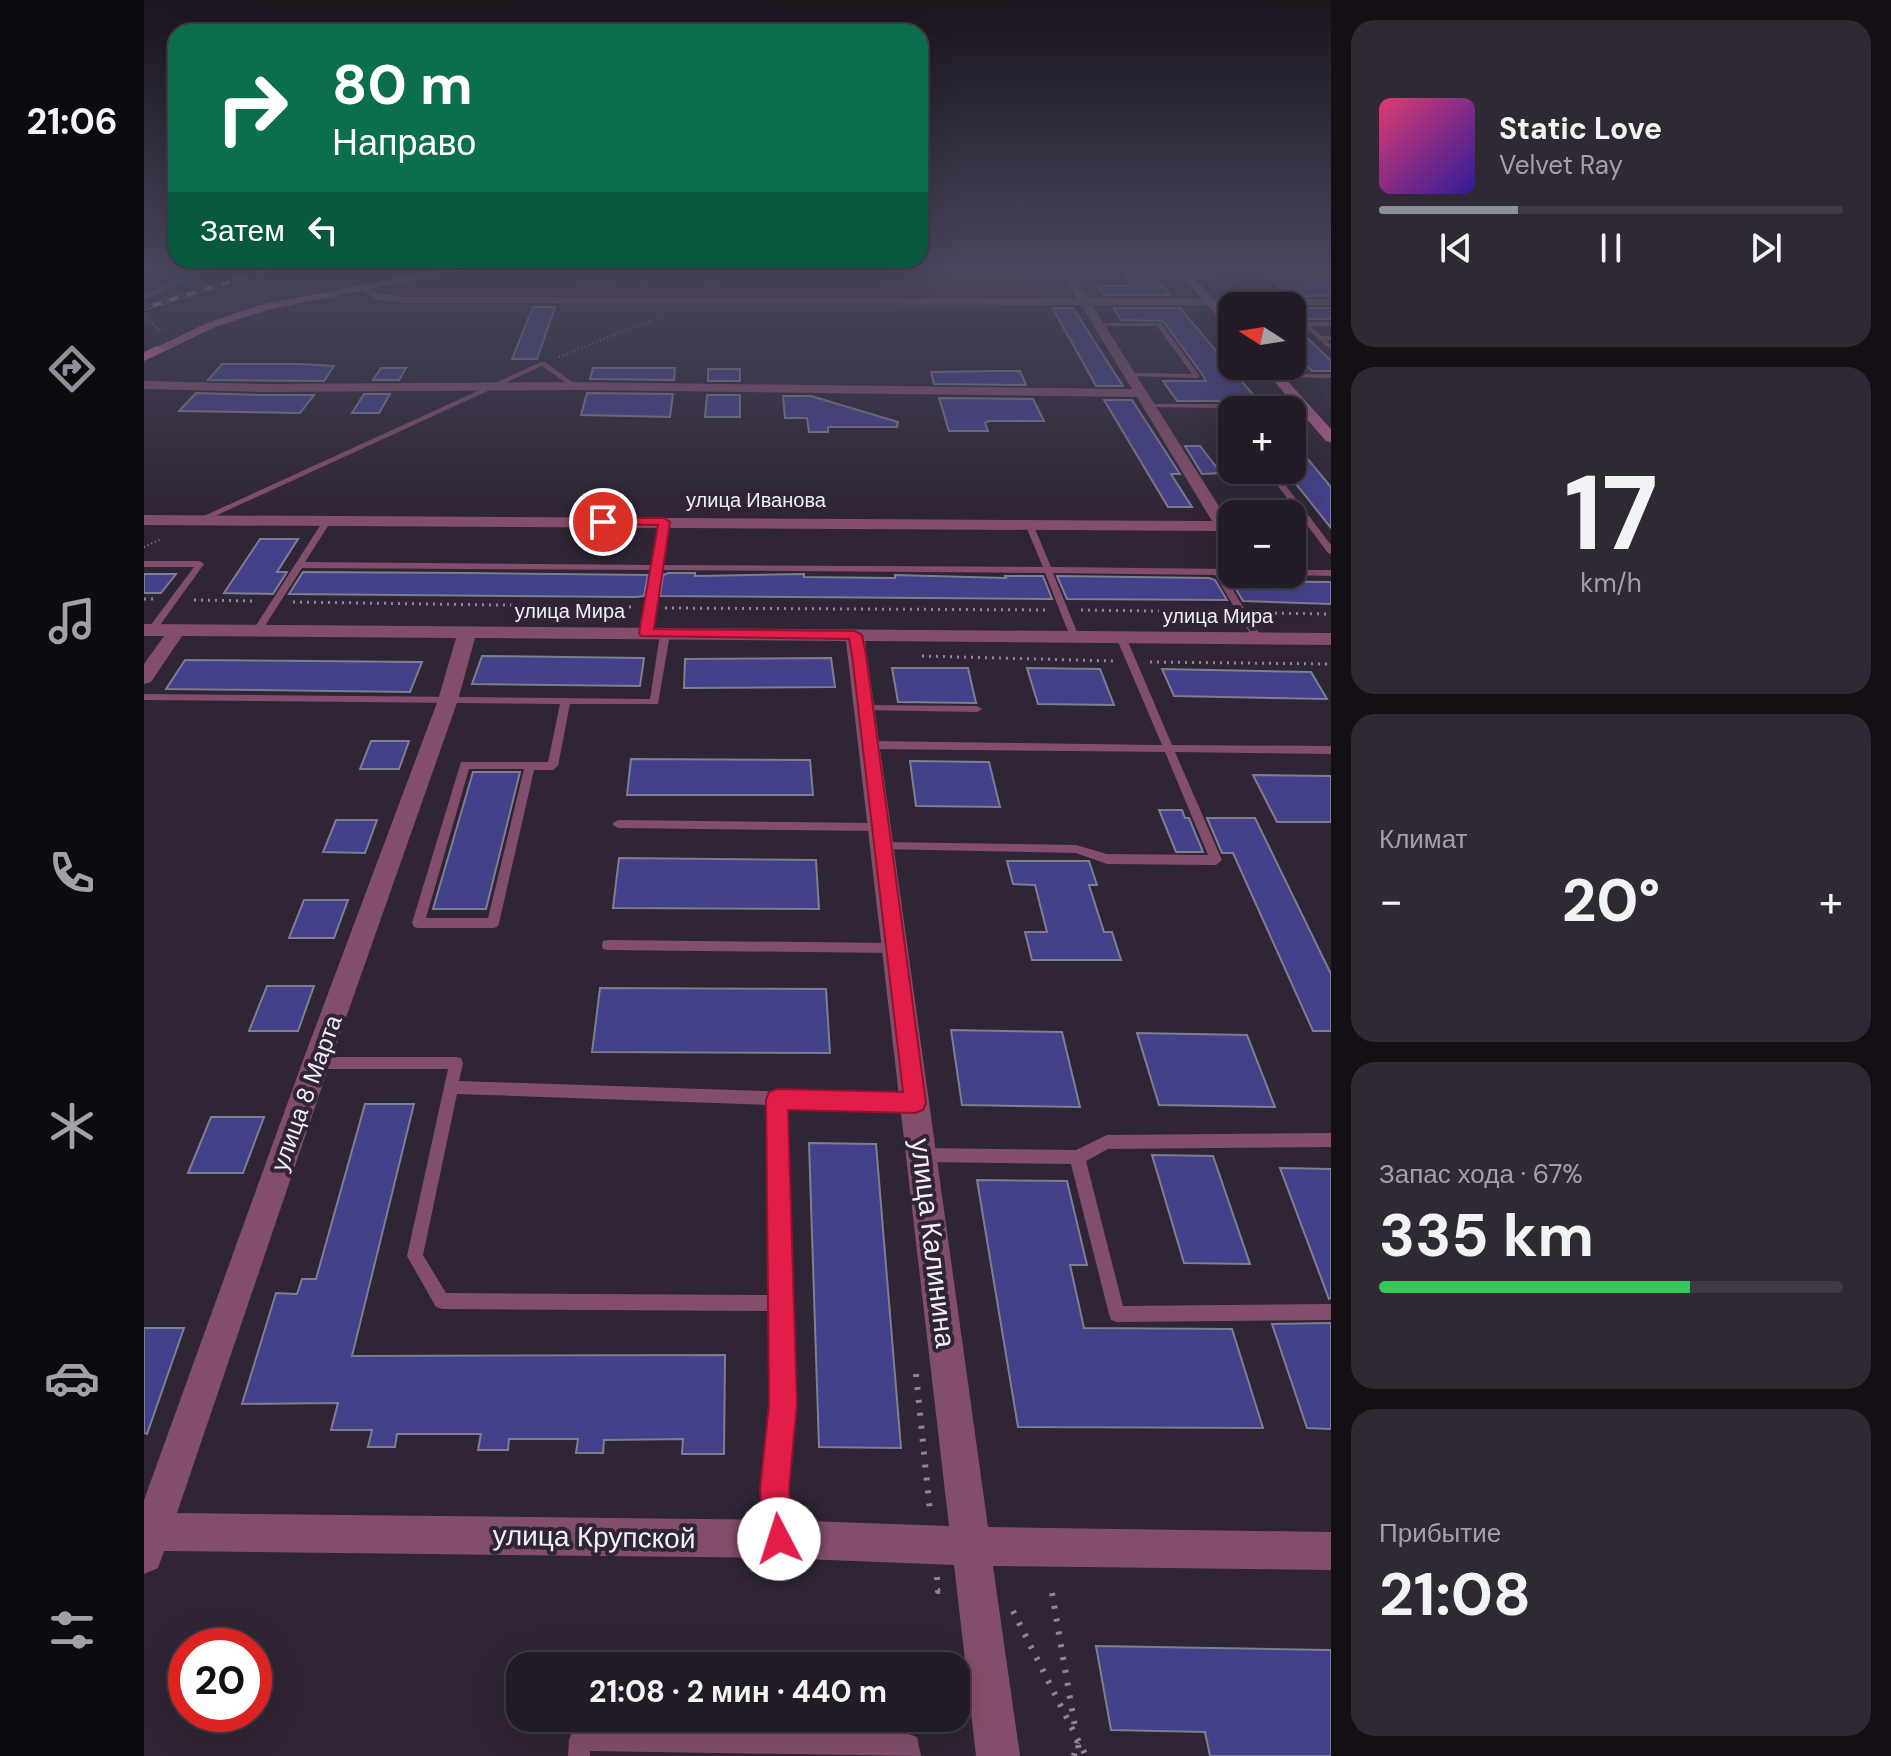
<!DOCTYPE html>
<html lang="ru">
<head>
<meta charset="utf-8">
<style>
	body { margin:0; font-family:"DM Sans",sans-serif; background:#2f2933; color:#f1f3f6; height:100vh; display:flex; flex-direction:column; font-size:30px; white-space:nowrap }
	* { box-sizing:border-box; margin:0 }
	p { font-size:26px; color:#a3a1a7 }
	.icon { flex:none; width:44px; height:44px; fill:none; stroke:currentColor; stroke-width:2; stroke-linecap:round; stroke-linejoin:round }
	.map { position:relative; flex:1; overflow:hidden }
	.sheet { display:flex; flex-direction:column; gap:20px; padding:20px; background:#130f15; width:560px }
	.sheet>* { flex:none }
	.hud { position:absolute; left:24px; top:24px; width:760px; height:244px; border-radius:24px; box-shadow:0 8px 32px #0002,0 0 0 2px #403a44; background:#0b6e4f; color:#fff; overflow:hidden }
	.needle { width:52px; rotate:282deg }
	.controls { position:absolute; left:1074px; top:292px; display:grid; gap:16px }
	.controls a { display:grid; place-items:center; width:88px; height:88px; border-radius:16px; background:#231c27; box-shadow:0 8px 32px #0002,0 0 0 2px #403a44; font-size:40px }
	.speed { position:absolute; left:24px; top:1628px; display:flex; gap:16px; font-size:40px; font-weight:700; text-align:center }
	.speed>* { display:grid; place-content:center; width:104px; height:104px; border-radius:50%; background:#231c27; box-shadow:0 8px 32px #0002,0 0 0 2px #403a44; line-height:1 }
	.speed .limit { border:12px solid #d22; background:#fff; color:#111 }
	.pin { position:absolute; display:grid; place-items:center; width:68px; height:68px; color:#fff; margin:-34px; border:4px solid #fff; border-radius:50%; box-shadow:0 2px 8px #0007 }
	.me { position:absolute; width:88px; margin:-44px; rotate:355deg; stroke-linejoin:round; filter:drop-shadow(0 0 6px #0008) }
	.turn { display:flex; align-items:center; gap:28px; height:168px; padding:0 32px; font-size:36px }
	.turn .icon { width:104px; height:104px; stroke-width:2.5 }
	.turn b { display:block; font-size:56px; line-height:68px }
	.then { display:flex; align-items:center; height:76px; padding:0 32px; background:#0003; gap:16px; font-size:30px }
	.big { font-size:60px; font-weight:700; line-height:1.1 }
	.sheet .tile { flex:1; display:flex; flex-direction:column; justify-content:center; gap:12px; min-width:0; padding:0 28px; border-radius:24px; background:#2f2933 }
	.sheet .dial { align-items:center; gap:0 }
	.dial b { font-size:104px; line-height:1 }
	.song { display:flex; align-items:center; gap:24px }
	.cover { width:96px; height:96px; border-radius:12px; background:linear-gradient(135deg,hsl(340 70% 55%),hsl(250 70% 35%)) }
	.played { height:8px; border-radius:4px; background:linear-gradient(90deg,#8c9099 30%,#403a44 30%) }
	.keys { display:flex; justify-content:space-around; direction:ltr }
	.heat { display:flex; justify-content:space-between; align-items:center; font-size:44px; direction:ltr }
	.charge { height:12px; border-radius:6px; background:linear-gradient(90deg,#34c759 67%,#403a44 0) }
	.trip { position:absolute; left:362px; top:1652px; width:464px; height:80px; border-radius:24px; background:#231c27; box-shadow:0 8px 32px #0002,0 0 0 2px #403a44; font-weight:700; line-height:80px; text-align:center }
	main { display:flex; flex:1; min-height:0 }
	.tab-bar { display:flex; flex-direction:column; width:144px; justify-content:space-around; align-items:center; background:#0e0b10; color:#a3a1a7 }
	.tab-bar .icon { width:56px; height:56px }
	.tab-bar .on { color:#8c9099 }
	.tab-bar b { font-size:36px; color:#f1f3f6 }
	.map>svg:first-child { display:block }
</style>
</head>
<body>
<main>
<nav class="tab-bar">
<b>21:06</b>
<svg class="icon on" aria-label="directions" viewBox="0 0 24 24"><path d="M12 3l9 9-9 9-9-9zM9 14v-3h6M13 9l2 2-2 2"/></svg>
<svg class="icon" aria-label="music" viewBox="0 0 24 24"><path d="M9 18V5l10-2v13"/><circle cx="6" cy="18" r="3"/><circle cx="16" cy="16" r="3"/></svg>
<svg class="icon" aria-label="phone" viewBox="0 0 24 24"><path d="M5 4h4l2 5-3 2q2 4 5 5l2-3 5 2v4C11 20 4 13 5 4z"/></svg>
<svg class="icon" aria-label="climate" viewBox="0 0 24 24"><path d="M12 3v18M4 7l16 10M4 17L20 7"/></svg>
<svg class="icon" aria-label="car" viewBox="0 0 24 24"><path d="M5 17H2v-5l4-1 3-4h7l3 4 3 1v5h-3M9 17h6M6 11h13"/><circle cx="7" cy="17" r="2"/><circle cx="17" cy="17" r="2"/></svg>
<svg class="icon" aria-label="filters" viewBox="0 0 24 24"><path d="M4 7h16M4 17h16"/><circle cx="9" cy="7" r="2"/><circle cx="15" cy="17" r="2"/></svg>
</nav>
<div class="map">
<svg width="1187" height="1756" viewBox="0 0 1187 1756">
	<rect width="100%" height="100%" fill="#2f2534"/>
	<path fill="#62111c" d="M351,270H878L894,300L263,298L239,295L227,289L256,283L259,287Z"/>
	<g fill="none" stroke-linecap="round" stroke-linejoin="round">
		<path stroke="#3073b2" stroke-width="3" d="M0,297L58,270"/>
	</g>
	<path fill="#44418b" stroke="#7d7e92" stroke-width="2" d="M1118,270H1187V296H1146Z
		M978,271L1006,272L1026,295H960L953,286H989Z
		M389,307H411L393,359H368Z
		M911,308H929L979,386H952L909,309Z
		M969,308H1036L1122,410H1094L1088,402V411L1078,401H1033L1019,381H1062L1058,374L1019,321L977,320Z
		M1148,308H1187V319H1148Z
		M1148,323L1187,361V371H1168L1148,351Z
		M78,364H156L190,366L180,381L64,380Z
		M237,368H262L255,380H229Z
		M449,368H531L530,380L446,379Z
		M564,369H596V381H564Z
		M849,371H876L882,385L790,384L787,372Z
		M52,393L118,395H170L156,413L35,411Z
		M443,393L529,394L526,417L437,415Z
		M220,394H246L235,413H208Z
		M563,395H596V417H561Z
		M639,396H667L754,422L753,427H684V432H665L663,418H641Z
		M795,398L889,399L900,421H845L841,423L844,431H805Z
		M960,400H988L1036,474H1027L1048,507H1024Z
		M1148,440L1187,487V528L1148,479Z
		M1041,446H1056L1077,473L1058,474Z
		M116,539H154L133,572H143L129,594L80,593Z
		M159,572L320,573L504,575L500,596L492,597L145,594Z
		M524,573H551V576L660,574V577L751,578V575L862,578L861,576H899L908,599L516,596L519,575Z
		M0,574H32L17,593H0Z
		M913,576L1065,578L1071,580L1083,600L923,599Z
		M1087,581L1187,582V604L1099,601Z
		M338,656L500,658L496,686L328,684Z
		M687,658L691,687L540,688L541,659Z
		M41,660L278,662L266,692L22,689Z
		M748,668H824L832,703L754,702Z
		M883,668L956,669L970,705L894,704Z
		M1018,669L1167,672L1183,699L1030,696Z
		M227,741H265L255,769H216Z
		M487,759L666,760L669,795H483Z
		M766,761L845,762L856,807L772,806Z
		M329,772H376L342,909H289Z
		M1109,775L1187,776V822H1133Z
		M1015,810H1038L1041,818H1045L1059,852H1032Z
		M1063,818H1111L1187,974V1031H1169L1089,853H1078Z
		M192,820H233L221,853L179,852Z
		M475,858L672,860L675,909L469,908Z
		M863,861H945L953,885H945L960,932H968L977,960H888L881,932H903L891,885L869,884Z
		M160,900H204L190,938H145Z
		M123,986H170L154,1031H105Z
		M456,988L682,989L686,1053L448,1052Z
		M807,1030L918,1032L936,1107L818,1105Z
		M993,1033L1103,1035L1131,1107L1015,1105Z
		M221,1104H270L208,1356L581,1355L580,1454H538L539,1439L460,1440L459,1453H432L434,1439H365L364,1450H334L337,1434H253L251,1447H224L228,1430H187L194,1403L98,1404L132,1293L153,1294L158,1279H172Z
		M67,1117H120L99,1173H44Z
		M665,1143L732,1144L757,1448L675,1447Z
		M1008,1155L1069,1156L1106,1264L1040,1263Z
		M1136,1168L1187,1169V1298L1185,1299Z
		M833,1180L923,1181L943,1265H926L940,1328L1088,1329L1119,1428L874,1427Z
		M1187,1323V1429L1163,1428L1128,1324Z
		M0,1328H40L3,1434L0,1433Z
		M952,1646L1187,1650V1756H1066L1061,1732L967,1730Z"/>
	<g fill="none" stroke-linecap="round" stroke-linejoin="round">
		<path stroke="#8e8692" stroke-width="2" stroke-dasharray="1 3" stroke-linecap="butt" d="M336,270L468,283
			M538,270L554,278L839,270
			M855,270L864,279
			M489,272L503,284
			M368,273L381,270
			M836,273L882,284
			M443,277L513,270
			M325,280L351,276
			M0,285L24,270
			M565,285L581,270
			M0,303L3,298L72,270
			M0,315L14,329L20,328
			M415,357L518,316
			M0,547L17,539"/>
		<path stroke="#8e8692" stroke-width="3" stroke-dasharray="2 5" stroke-linecap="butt" d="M0,599H13
			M50,600L113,601
			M149,602L489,607
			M521,608L905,610
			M937,610L1081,612
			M1117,613L1187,614
			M778,656L969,661
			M1006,662L1187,664"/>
		<path stroke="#8e8692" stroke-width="6" stroke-dasharray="3 10" stroke-linecap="butt" d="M772,1374L786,1512
			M793,1577L794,1591H800
			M908,1593L932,1733
			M869,1611L942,1756
			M934,1745L936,1756
			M930,1756L933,1742"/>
		<path fill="#834e6b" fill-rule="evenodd" d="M1187,322V326H1166L1178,336H1187V340H1182L1187,345V350L1158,324L1161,322Z
			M952,323H1017L1056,376L1053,378L984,376L983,375L986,373L1048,374L1013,326H954Z
			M397,362H401L432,385V387H428L398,366L58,522L51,520Z
			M1132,374H1187V378L1130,377L1129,376Z
			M1005,404H1078L1088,415V422L1076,408L1003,407L1002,406Z
			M1122,470H1130L1187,545V554L1184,553Z
			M517,520L524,522L517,565L899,567L881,524L885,522L889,524L907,567L1088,569V574H1090L1080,575L1118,638L1116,640H1110L1071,575L909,573L935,637L930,640L927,639L901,573L517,570L507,633L502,636L497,633L508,570L158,568L117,632L114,633L109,630L179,521L186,523L161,562L509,565Z
			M0,561H56L60,564L11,632L8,633L3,630L50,567H0Z
			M1148,570H1187V576L1145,575L1148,574Z
			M521,631L526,634L514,704H426L414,766L409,770H390L355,923L353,927L349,928H274L270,927L268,923L317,762H404L416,704L0,700V694L506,699L516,634ZM325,769H380L344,918H282Z
			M977,634L982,637L1028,745L1187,746V754L1031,752L1078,860L1072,865L963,864L932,853L734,849L732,846L738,842L932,845L963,854L1064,855L1021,752L725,749L720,745L725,741L1018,745L972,637Z
			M720,705L833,706L838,709L833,712L716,710L715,708Z
			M474,820L735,823L741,827L735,831L474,828L468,824Z
			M464,940L751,943L756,944L757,948L756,952L751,953L464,950L459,949L458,945L459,941Z
			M172,1057H312L317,1058L319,1063L315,1081L771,1096L776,1098L778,1103L776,1108L771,1110L640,1105L648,1404L640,1489L644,1536L641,1543L634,1546L627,1543L624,1536L622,1489L630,1404L629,1311L298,1309L292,1307L263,1256L304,1069H172L167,1068L165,1063L167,1058ZM313,1094L626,1105L629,1295L302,1293L279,1255Z
			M1187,1133V1147L964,1149L942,1161L979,1306L1187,1304V1320L973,1322L967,1320L965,1314L927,1164L778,1162L773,1160L770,1155L773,1150L778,1148L932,1150L963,1135Z
			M436,1729L765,1734L773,1737L777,1756L446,1751V1756H424L425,1740L428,1732Z"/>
		<path fill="#834e6b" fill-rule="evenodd" d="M916,270H927L944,298L1187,299V305H948L1088,527V538L1078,537L1074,531L0,525V515L1068,521L993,397L430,390L118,392L0,389V381L118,384L430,382L988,389L937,305L261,303L230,299L212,287L217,284L237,294L261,297L933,298Z
			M0,624L1187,633V645L721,641L844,1527L1187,1532V1570L849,1566L876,1756H832L810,1565L635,1558L20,1551L14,1568L0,1574V1500L158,1063L294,700L312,638L38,636L7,682L0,684V664L20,636H0ZM331,638L702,641L805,1526L635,1520L33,1513L186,1063L314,700Z"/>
		<path fill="#b4618f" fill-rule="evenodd" d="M294,270H318L123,310L71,327L17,353L7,350L63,323L116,305Z
			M1032,270H1043L1088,321V332Z
			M1117,366H1130L1187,429V442L1182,441Z"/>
		<path fill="#da6eab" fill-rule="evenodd" d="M13,346L19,350L17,353L0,361V352Z"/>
		<defs>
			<path id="rail" d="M0,308L124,270"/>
		</defs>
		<use href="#rail" stroke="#bab3bf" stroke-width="4"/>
		<use href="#rail" stroke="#2f2534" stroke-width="3" stroke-dasharray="9" stroke-linecap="butt"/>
	</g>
	<linearGradient id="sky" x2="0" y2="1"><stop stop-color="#1a141d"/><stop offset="0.52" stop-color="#47465c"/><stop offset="1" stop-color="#47465c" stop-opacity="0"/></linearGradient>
	<rect width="1187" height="516" fill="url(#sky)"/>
	<path fill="#e11d48" stroke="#92132f" stroke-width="2" d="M459,518H520L526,522L510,629L711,631L718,635L722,655L782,1103L779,1110L771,1113L644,1110L653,1404L645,1489L649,1539L645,1549L635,1554L624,1549L620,1539L616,1489L625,1404L622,1100L625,1092L633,1089L759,1092L708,655L705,639L497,636L495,633L514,525L454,524L453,522Z"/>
	<g text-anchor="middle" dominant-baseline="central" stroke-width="8" stroke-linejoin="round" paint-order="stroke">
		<g font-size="20" fill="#f4eef8" stroke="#2f2534">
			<text x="612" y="500">улица Иванова</text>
			<text x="426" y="611">улица Мира</text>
			<text x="1074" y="616">улица Мира</text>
		</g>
		<g font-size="24" fill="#f4eef8" stroke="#2f2534">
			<text transform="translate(162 1093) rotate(-70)">улица 8 Марта</text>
		</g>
		<g font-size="28" fill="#f4eef8" stroke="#2f2534">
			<text transform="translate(789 1243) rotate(83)">улица Калинина</text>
			<text transform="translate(450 1537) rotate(1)">улица Крупской</text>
		</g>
	</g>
</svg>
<div class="controls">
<a><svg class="needle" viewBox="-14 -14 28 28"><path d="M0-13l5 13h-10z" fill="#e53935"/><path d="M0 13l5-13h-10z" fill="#a3a1a7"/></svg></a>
<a>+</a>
<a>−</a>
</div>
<div class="speed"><div class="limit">20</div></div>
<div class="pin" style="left:459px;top:522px;background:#d93025"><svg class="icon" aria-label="arrive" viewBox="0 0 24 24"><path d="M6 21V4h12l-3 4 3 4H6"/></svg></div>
<svg class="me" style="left:635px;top:1539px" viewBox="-20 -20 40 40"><circle r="19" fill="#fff"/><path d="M0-13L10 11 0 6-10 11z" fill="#e11d48"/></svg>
<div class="trip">21:08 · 2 мин · 440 m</div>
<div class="hud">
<div class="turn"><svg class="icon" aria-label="right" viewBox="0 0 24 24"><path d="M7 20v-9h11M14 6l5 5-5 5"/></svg><div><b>80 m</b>Направо</div></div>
<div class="then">Затем<svg class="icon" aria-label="left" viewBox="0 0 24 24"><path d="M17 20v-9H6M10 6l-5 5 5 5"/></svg></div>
</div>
</div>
<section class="sheet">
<div class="tile">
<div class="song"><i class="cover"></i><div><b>Static Love</b><p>Velvet Ray</p></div></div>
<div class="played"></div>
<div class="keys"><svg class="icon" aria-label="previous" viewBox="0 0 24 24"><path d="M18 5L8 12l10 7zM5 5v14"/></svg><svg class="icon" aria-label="pause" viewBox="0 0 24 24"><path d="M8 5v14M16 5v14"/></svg><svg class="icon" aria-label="next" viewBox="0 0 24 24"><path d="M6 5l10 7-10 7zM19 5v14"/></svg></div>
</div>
<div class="tile dial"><b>17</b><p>km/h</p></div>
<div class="tile"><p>Климат</p>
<div class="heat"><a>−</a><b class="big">20°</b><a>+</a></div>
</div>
<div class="tile"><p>Запас хода · 67%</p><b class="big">335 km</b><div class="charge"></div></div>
<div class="tile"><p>Прибытие</p><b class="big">21:08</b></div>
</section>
</main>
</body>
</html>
